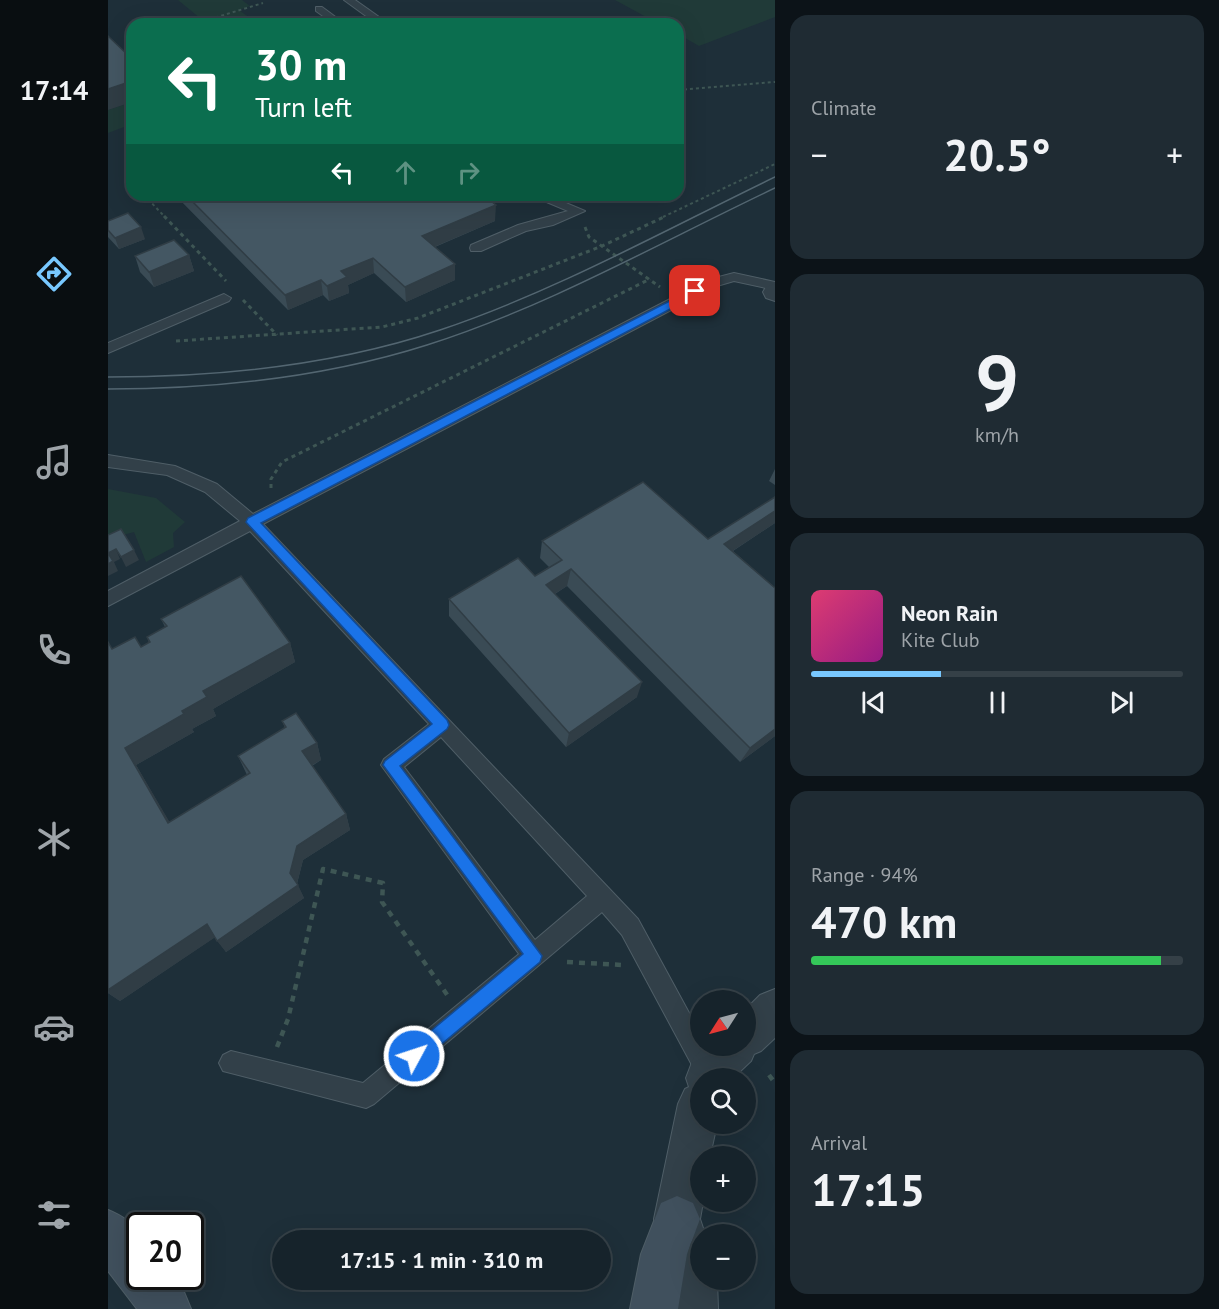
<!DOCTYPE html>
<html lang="en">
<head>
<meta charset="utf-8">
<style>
	body { margin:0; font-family:"PT Sans",sans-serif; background:#1f2b33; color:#f1f3f6; height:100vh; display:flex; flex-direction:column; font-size:22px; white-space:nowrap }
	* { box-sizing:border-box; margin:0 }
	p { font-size:20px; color:#9ea4a9 }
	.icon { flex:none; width:33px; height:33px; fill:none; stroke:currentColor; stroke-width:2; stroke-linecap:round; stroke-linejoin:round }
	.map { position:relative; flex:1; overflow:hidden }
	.panel { display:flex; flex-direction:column; gap:15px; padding:15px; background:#0c1318; width:444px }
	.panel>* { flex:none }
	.banner { position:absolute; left:18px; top:18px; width:558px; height:183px; border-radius:18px; box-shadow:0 6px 24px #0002,0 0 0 2px #354047; background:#0b6e4f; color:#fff; overflow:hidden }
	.needle { width:39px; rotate:234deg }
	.controls { position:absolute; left:582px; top:990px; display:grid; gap:12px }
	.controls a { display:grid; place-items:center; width:66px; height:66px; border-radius:50%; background:#16232b; box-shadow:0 6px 24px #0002,0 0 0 2px #354047; font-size:30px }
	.speed { position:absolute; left:18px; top:1212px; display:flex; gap:12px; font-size:30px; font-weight:700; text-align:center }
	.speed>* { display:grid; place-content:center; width:78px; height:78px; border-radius:50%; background:#16232b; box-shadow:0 6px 24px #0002,0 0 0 2px #354047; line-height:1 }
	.speed .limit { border:3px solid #111; border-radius:9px; background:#fff; color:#111 }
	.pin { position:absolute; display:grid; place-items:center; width:51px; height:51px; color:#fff; margin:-26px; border-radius:12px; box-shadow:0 3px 9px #0006 }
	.me { position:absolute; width:66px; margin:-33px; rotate:50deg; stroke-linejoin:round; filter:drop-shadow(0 0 4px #0008) }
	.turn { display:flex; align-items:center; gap:21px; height:126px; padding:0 30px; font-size:27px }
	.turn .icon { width:78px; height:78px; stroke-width:2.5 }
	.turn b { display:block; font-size:42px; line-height:51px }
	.lanes { display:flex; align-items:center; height:57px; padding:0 30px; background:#0003; justify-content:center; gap:30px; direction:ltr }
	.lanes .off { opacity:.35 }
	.big { font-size:45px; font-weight:800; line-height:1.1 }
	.panel .tile { flex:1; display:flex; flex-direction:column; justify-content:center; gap:9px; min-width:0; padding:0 21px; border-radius:18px; background:#1f2b33 }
	.panel .dial { align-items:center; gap:0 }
	.dial b { font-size:78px; line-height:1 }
	.song { display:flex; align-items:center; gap:18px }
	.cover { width:72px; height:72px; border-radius:9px; background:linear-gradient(135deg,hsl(340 70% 55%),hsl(310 70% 35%)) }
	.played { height:6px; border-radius:3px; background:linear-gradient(90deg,#78c8ff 35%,#354047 35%) }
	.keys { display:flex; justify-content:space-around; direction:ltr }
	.heat { display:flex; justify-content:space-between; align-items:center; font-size:33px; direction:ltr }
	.charge { height:9px; border-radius:4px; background:linear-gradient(90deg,#34c759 94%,#354047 0) }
	.trip { position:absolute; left:164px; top:1230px; width:339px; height:60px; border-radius:30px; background:#16232b; box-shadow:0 6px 24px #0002,0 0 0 2px #354047; font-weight:800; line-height:60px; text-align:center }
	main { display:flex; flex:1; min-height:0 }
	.dock { display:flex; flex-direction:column; width:108px; justify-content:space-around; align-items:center; background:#090e11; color:#9ea4a9 }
	.dock .icon { width:42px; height:42px }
	.dock .current { color:#78c8ff }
	.dock b { font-size:27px; color:#f1f3f6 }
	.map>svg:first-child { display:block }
</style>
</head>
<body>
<main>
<nav class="dock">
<b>17:14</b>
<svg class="icon current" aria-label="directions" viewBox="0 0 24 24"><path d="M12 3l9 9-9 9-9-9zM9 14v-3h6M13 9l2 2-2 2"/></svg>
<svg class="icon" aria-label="music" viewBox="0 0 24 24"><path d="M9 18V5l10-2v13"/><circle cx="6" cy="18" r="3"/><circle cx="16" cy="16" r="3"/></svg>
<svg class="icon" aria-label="phone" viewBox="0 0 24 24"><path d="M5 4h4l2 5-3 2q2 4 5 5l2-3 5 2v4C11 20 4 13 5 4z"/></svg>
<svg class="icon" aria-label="climate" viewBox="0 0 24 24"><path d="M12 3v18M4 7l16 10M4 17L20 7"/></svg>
<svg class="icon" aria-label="car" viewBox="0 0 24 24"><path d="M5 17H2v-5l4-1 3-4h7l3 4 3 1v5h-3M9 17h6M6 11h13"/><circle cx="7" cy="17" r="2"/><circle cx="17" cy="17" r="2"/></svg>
<svg class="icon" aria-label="filters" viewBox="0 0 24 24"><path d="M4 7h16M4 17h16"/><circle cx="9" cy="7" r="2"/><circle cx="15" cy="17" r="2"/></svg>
</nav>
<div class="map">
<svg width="667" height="1309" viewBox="0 0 667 1309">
	<rect width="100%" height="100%" fill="#1e2f39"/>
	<path fill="#203a38" d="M70,0H134L142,6L131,10L150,24H95L98,23Z
		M507,0H667V17L591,46L570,34V24H551Z
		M24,102V124L0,133V110Z
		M0,489L48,498L77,522L65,533L66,547L38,562L26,532L0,539Z"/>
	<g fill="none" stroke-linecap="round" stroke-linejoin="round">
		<defs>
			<path id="lane" d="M236,0H247L281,24H269Z
				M208,7H214L237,24H226L208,11Z
				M422,195H439L477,211L445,225L418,231L373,251H363L362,248L363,245L410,225L460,211Z
				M626,273L667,282V290L626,281L609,286L155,524L530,919L592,1033V1046H599L613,1072L610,1078L592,1080L514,935L494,912L266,1104L258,1108L115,1071L111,1063L115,1055L123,1051L255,1083L411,954L273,765L276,759L321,724L142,531L0,606V591L132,521L97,492L59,475L0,467V455L67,466L109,484L145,514L599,280ZM333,737L479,896L427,940L296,767Z
				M116,294L123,298L121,301L0,353V343Z"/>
			<path id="street" d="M667,284V301L658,298L655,292L658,287Z
				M667,989V1038L653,1051L646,1054L643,1061L625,1078H592V1124H609L602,1156H592V1202H595L592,1219L597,1234H592V1280H609L610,1309H562L561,1269L546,1219L570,1104L577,1089L581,1087L578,1078L586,1057L598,1046H638V1009L652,995Z"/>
			<path id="secondary" d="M569,1196L585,1203L592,1219L579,1254L570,1309H522L533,1254L553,1203Z
				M0,1210C37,1225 32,1242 32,1276H64L76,1292L83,1309H29L0,1271Z"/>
		</defs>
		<use href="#lane" stroke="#4f5e67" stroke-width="2"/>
		<use href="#street" stroke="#4f5e67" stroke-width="2"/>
		<use href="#secondary" stroke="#4f5e67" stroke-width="2"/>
		<path stroke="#3e5654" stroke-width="2" stroke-dasharray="3 3" stroke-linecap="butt" d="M96,21L155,3
			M570,90L667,82
			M22,180L24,183
			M36,195L57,217
			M555,217L667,164"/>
		<path stroke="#3e5654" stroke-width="3" stroke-dasharray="4 4" stroke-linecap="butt" d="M56,216L118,281
			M477,227L481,237L552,287
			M135,300L169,335
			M68,341L274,327L310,318L494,246L558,216
			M163,488V479L174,462L542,279"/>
		<path stroke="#3e5654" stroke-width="4.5" stroke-dasharray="6 6" stroke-linecap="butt" d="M459,962L515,965
			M169,1047L180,1019L215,869L275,883L274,902L340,996
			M661,1075L667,1083"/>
		<use href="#lane" fill="#324049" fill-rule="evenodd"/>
		<use href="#street" fill="#324049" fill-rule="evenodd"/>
		<use href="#secondary" fill="#40505d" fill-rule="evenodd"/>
		<path stroke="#536671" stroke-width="1.5" d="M0,377C112,377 225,366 332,330C448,291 557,230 667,177
			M0,389C108,389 215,378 319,345C439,307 553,242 667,188"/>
	</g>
	<path fill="#3a4b55" d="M53,195H375L387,221L327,247L347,280L298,302L266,273L240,285L241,293L221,301L215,295L180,310L68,196L58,200Z
		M0,221L37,239L11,249L0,237Z
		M81,255L86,271L46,287L32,272L27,256Z
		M667,469V485L661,481Z
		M667,497V523L625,551L667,588V736L632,762L459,586L447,594L529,697L458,747L341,616V599L427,576L441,567L432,558L434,541L600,539Z
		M53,619L182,643L187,662L105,709L108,716L84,729L86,732L28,765L61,822L139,775L130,756L177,728L174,721L209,743L213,760L204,766L238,814L242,830L195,860L189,884L196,898L118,952L107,937L12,1001L0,993V642L4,649L33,647L41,643L39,637L57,627Z"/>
	<path fill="#303d45" d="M24,81V102L0,110V89Z
		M56,195H68V196L58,200Z
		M388,205L387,221L314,252V236Z
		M33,227L37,239L11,249L7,238Z
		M81,255L86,271L46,287L41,272Z
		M265,258L266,273L240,285L241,293L221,301L219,286L233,271Z
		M347,264V280L298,302L297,287Z
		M213,280L215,295L180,310L177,295Z
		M667,511V523L609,561L616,544Z
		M8,549L12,559L6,562L10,571L0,576V553Z
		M26,550L31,560L18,567L13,557Z
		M463,569L459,586L435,601L438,585Z
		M182,643L187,662L105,709L108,716L84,729L86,732L28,765L71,838L60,823L17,748L95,691Z
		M534,682L529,697L458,747L461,733Z
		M667,729V736L632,762L642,748Z
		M209,743L213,760L199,768L194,751Z
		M238,814L242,830L195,860L188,887L182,873L189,846Z
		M190,885L196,898L118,952L109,941Z
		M99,924L109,936L12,1001L0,993V990Z"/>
	<path fill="#445763" stroke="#303d45" stroke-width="1.5" d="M0,36L20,55L24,53V81L0,89Z
		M78,195H375L388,205L314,236L347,264L297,287L265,258L233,271L239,277L219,286L213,280L177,295Z
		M20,213L33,227L7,238L0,230V221Z
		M66,240L81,255L41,272L27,256Z
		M535,482L600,539L667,497V511L616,544L667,588V729L642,748L463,569L438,585L534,682L461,733L341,599L410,558L427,576L454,560L434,541Z
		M13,529L26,550L13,557L8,549L0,553L5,561L0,564V535Z
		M133,576L182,643L95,691L99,697L74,711L76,714L17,748L60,823L142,773L130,756L178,727L174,721L188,713L209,743L194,751L238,814L189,846L182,873L190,885L109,941L99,924L0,990V642L4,649L27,637L33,647L42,642L39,637L59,626L53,619Z"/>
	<path fill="#1a73e8" stroke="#114b97" stroke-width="1.5" d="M587,288L591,289V294L153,523L339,720L341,725L339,729L292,766L434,956L432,962L312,1062L306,1065L300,1062L297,1056L300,1050L415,954L275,765L277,761L324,724L138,522L140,518Z"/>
</svg>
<div class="controls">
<a><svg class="needle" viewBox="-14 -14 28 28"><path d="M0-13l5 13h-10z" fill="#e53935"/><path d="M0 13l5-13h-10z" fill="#9ea4a9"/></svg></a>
<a><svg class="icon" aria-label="search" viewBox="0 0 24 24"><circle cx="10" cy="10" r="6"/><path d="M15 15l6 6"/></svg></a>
<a>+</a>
<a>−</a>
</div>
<div class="speed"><div class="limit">20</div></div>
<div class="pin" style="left:587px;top:291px;background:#d93025"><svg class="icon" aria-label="arrive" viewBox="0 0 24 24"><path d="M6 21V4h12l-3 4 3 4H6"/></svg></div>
<svg class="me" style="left:306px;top:1056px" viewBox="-20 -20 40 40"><circle r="17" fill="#1a73e8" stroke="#fff" stroke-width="3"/><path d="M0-11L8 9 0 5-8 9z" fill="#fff"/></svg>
<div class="trip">17:15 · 1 min · 310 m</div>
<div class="banner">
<div class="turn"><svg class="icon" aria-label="left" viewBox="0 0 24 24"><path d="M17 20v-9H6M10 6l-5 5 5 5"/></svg><div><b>30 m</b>Turn left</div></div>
<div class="lanes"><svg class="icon" aria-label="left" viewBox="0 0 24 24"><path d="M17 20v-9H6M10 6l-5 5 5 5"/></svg><svg class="icon off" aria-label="ahead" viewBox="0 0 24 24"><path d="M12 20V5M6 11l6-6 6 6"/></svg><svg class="icon off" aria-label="right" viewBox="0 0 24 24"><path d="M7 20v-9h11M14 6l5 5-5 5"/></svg></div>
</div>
</div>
<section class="panel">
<div class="tile"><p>Climate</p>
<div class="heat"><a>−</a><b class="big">20.5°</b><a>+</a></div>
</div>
<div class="tile dial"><b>9</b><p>km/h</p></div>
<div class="tile">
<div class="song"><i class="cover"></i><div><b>Neon Rain</b><p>Kite Club</p></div></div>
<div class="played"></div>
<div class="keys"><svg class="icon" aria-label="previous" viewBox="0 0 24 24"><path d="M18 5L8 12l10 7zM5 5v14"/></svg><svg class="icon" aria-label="pause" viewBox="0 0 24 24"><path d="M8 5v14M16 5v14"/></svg><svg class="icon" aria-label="next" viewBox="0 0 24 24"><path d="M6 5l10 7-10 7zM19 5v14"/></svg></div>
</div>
<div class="tile"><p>Range · 94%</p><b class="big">470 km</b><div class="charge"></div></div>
<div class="tile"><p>Arrival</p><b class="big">17:15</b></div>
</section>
</main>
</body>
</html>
